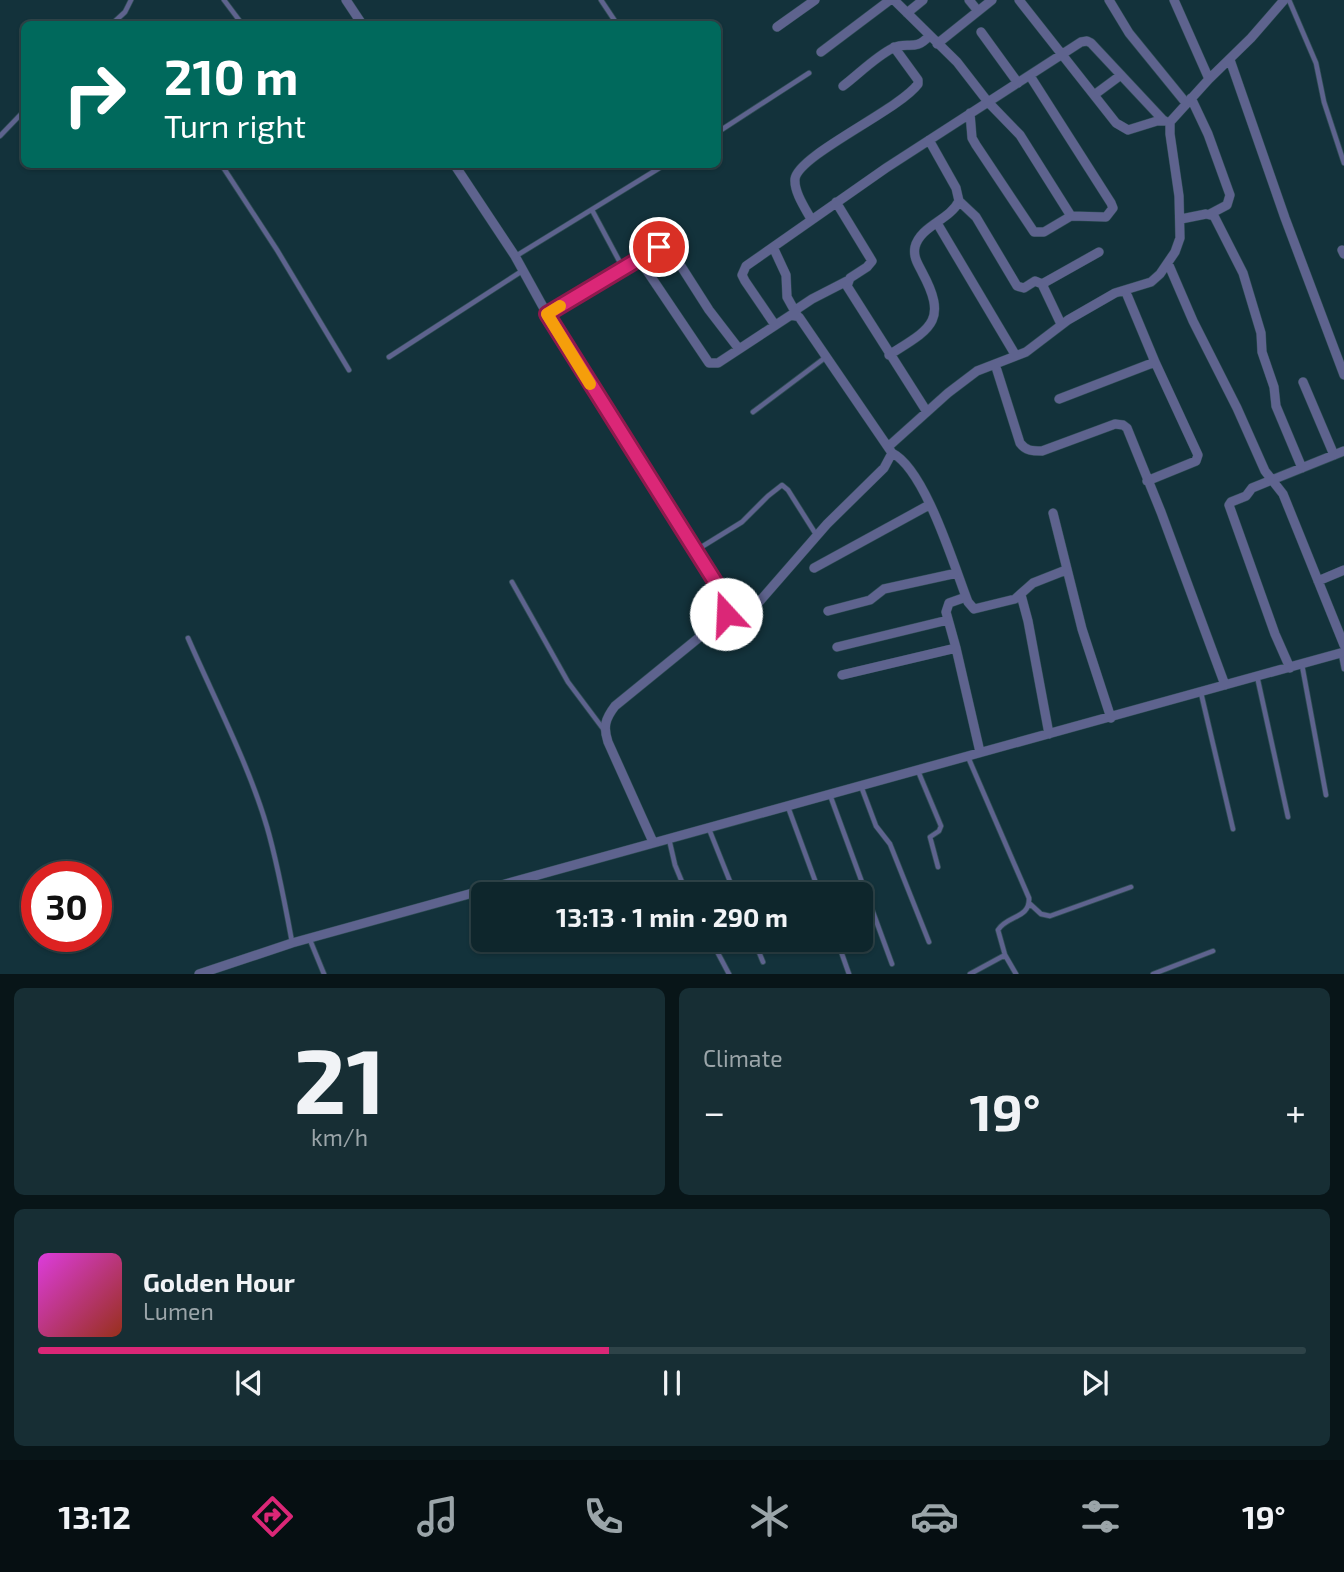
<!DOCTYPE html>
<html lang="en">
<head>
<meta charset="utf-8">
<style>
	body { margin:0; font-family:"Exo 2",sans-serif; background:#172e34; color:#f1f3f6; height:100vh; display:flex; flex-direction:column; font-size:26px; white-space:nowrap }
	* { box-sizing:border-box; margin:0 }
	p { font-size:23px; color:#9ba5a9 }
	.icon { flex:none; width:38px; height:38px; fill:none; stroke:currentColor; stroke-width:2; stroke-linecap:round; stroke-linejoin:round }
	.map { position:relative; height:974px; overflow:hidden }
	.drawer { display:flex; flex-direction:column; gap:14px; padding:14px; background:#081518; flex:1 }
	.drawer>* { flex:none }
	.hud { position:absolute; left:21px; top:21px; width:700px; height:147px; border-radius:10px; box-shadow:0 2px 5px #0004,0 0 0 2px #2e4348; background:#00695c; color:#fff; overflow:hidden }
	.speed { position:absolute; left:21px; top:861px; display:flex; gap:14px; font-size:35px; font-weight:700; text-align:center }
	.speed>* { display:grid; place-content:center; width:91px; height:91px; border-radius:50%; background:#0e262c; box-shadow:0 2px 5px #0004,0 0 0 2px #2e4348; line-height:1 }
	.speed .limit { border:10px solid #d22; background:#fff; color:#111 }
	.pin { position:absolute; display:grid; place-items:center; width:60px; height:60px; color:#fff; margin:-30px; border:4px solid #fff; border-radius:50%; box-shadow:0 2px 7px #0007 }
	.me { position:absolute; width:77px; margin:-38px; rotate:340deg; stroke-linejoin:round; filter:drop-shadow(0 0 5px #0008) }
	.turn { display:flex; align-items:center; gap:24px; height:147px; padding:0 28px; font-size:32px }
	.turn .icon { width:91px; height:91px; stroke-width:2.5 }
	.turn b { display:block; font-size:49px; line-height:60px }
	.big { font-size:52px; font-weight:700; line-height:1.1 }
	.drawer .tile { flex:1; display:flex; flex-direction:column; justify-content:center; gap:10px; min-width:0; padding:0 24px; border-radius:10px; background:#172e34 }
	.drawer .dial { align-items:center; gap:0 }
	.dial b { font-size:91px; line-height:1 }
	.song { display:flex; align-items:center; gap:21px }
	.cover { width:84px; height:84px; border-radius:10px; background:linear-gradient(135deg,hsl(300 70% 55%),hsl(10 70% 35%)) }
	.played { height:7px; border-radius:4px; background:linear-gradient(90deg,#db2777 45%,#2e4348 45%) }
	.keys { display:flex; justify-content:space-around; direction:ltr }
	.heat { display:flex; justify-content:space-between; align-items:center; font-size:38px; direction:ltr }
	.drawer .tiles { flex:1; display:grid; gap:14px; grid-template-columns:1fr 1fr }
	.tile:last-child { grid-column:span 2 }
	.trip { position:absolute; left:471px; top:882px; width:402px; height:70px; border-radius:10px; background:#0e262c; box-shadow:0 2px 5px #0004,0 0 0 2px #2e4348; font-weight:700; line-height:70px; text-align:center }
	.menu { display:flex; height:112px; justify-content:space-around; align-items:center; background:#060f12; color:#9ba5a9 }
	.menu .icon { width:49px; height:49px }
	.menu .current { color:#db2777 }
	.menu b { font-size:32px; color:#f1f3f6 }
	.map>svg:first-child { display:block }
</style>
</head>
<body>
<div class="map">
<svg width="1344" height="974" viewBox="0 0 1344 974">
	<rect width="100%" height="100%" fill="#13323b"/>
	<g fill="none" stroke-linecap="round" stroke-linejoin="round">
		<defs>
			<path id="service" d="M224,0L242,24
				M601,0L617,24
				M1289,0L1316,63L1324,102L1344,163
				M112,24L125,12L131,0
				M718,132L809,73
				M0,136L24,111
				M221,164L277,250L349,370
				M592,210L623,268
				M516,256L666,164
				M389,357L522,271
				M753,412L826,357
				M695,551L742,522L768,496L782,485L788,490L817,536
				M512,582L568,682L604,730
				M188,638C214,698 249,765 267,827C278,865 285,904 292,942
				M1341,654L1344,669
				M1302,665L1326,795
				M1257,676L1288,817
				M1201,693L1233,829
				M968,757L1029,898C1030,919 1007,915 998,930L1005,955L1016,974
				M918,771L941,826L939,831L930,837L938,867
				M861,786L876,826L890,844L929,942
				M830,795L892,964
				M788,807L820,894
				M709,829L735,894
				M669,839L675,865L687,894
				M1029,903L1041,914L1050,916L1131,887
				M310,940L324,974
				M711,940L729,974
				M754,940L763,962
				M837,940L849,974
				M970,974L1005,955
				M1153,974L1213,951"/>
			<path id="minor" d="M346,0L362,24
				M894,0L957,62L988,102L1020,135L1071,216
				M969,0L978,11
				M1019,0L1116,123L1128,130L1157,121H1165
				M1109,0L1129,33L1186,103
				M1174,0L1209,79
				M907,13L923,0
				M777,27L815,0
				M981,32L1018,83
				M937,44L992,0
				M821,52L890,0
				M1230,60L1285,218L1344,375
				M843,86C859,74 875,57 893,48C908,41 915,52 929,36
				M1094,95L1121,75
				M1191,98L1208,134L1230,195L1227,205L1210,214
				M970,113L972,138L976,145L1034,232H1044L1071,216L1106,217L1113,208L1111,203L1030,76
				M454,164L515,256L547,314L728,605L723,618L615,706C605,719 603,727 608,742L653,842
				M959,201L976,217L1017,286L1024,288L1035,281L1042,284L1061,324
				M836,202L872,261L867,267L850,278L847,286L927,412
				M811,219C805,208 794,192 795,179C798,155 899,110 918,84V80L894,47
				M1181,219L1206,214L1214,216L1243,273L1261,333L1262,352L1274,387L1276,406L1302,468
				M937,223L1016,356
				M773,247L786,275L787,297L797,315
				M1342,250L1344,254
				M639,259L709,363H718L791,315L799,317L892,453L884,468L827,524L759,602L743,615L726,614
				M1168,263L1193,321L1237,408L1265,471L1283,494L1344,645
				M1042,284L1099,252
				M1125,290L1155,362L1198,455L1196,461L1147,481
				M794,311L812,299L847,281
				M547,314L659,247H665L672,252L709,310L739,349
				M775,325L745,281L742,275L746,266L886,168L1081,42L1087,41L1091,43L1164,121
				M889,355C930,329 949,322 922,272C918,264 913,257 915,247C920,226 950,220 959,201L956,188L929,140
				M995,364L1020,443C1026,451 1032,451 1042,451L1115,424L1123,425L1127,428L1161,512L1225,685
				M1303,382L1334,455
				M1059,399L1155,362
				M889,446L948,393L977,371L1026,352L1068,320L1115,293L1151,282L1160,274L1175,252L1180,238L1179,196L1170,134V122L1209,79L1251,38L1284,0
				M892,453C925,469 954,566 968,602L974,609L1015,599L1033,583L1066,570
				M1053,513L1082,629L1111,718
				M814,568L929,505
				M1318,581L1344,570
				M1021,595L1028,621L1049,734
				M966,597L949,603L946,612L956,648L980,752
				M828,611L870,600L884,589L957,573
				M837,647L948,620
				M1290,668L1275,634L1229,505L1231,502L1246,496L1252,488L1344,451
				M842,675L956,648
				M199,974L292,943L1344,652"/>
		</defs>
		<use href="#service" stroke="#304e56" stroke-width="6"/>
		<use href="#minor" stroke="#304e56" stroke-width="10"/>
		<use href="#service" stroke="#5e638e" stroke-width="4.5"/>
		<use href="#minor" stroke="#5e638e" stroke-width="9"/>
	</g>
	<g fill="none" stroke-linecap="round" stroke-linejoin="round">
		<defs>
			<path id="route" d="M659,247L547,314L726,599L728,605L726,614"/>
		</defs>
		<use href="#route" stroke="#8e194d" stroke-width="18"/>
		<use href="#route" stroke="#db2777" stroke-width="12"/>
		<path stroke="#f59e0b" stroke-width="12" d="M560,306L547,314L590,384"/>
	</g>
</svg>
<div class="speed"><div class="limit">30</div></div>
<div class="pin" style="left:659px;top:247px;background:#d93025"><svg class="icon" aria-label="arrive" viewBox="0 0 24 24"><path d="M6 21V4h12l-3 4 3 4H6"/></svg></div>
<svg class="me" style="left:726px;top:614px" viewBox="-20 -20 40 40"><circle r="19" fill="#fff"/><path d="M0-13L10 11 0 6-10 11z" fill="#db2777"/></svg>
<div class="trip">13:13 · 1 min · 290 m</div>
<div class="hud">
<div class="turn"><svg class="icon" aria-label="right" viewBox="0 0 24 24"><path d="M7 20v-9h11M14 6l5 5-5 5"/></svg><div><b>210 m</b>Turn right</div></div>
</div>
</div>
<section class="drawer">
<div class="tiles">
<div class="tile dial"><b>21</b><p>km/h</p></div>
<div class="tile"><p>Climate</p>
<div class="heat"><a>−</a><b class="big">19°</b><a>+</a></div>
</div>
<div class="tile">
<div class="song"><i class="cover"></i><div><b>Golden Hour</b><p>Lumen</p></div></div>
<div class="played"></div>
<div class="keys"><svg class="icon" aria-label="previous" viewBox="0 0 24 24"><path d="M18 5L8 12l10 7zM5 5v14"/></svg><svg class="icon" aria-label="pause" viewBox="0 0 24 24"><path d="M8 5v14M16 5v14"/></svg><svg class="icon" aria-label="next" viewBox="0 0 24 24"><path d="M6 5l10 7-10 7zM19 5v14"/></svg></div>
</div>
</div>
</section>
<nav class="menu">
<b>13:12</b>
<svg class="icon current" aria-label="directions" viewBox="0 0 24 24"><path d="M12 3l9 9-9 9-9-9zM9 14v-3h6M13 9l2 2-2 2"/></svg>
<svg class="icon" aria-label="music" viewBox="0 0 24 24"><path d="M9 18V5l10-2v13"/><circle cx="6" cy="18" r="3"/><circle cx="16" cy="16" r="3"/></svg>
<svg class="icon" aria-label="phone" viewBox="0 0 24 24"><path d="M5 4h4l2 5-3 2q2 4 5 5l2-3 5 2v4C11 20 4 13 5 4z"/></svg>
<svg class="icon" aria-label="climate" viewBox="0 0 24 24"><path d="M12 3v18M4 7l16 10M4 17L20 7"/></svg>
<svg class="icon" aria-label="car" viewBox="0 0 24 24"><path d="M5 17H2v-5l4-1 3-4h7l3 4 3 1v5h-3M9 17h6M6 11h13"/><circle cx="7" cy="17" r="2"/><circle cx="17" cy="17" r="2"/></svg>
<svg class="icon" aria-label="filters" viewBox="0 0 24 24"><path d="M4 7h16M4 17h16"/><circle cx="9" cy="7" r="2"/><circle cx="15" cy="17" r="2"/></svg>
<b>19°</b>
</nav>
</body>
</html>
